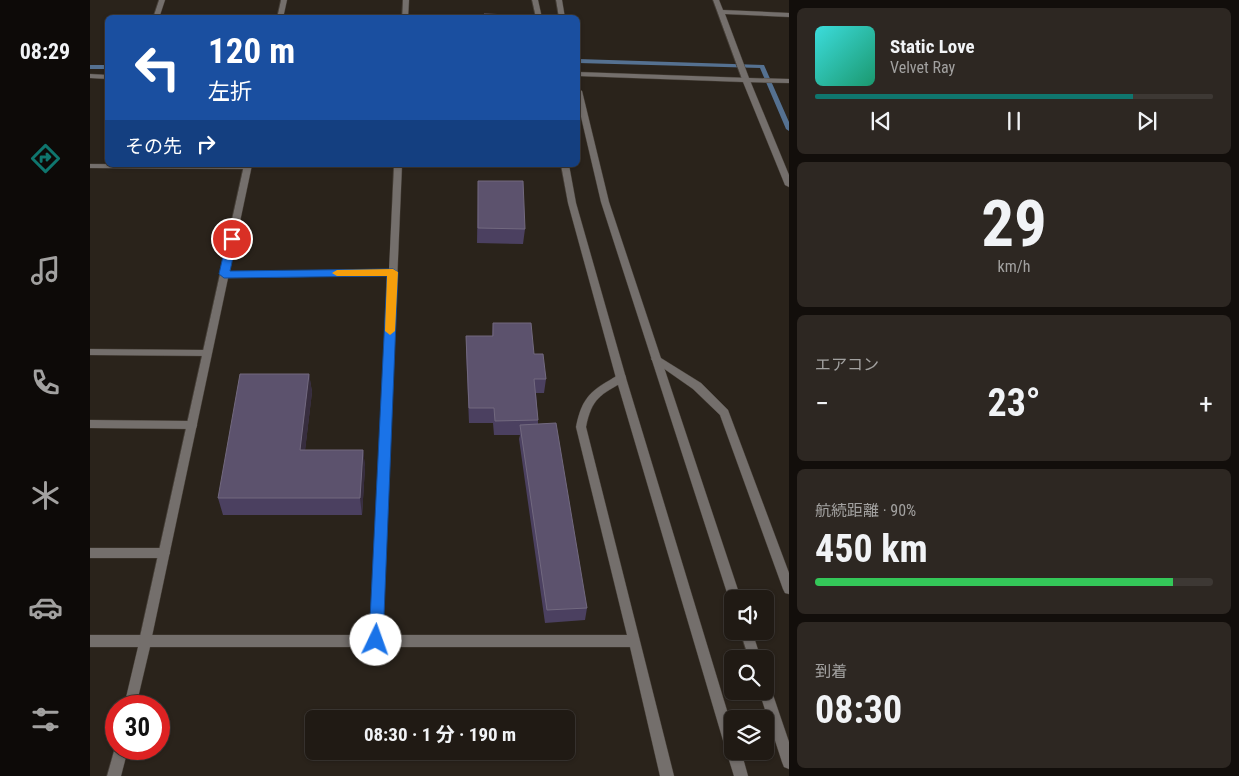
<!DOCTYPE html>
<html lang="ja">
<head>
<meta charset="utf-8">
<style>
	body { margin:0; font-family:"Roboto Condensed","Noto Sans JP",sans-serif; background:#2d2722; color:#f1f3f6; height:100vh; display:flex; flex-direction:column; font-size:19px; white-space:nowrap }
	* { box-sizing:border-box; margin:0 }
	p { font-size:16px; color:#a2a1a0 }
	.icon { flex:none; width:28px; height:28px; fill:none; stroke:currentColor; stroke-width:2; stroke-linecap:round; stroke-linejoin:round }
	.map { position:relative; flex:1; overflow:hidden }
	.side { display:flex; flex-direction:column; gap:8px; padding:8px; background:#120e0b; width:450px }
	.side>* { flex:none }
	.hud { position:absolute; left:15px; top:15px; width:475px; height:152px; border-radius:8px; box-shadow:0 1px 4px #0004,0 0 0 1px #3d3834; background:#1a4fa0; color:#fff; overflow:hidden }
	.buttons { position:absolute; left:634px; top:590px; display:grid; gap:10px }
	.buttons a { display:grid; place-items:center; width:50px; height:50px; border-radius:8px; background:#201a14; box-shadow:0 1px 4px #0004,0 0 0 1px #3d3834; font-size:25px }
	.speed { position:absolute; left:15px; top:695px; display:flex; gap:10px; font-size:25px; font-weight:700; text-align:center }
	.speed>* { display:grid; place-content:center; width:65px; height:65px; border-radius:50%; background:#201a14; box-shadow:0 1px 4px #0004,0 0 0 1px #3d3834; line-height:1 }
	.speed .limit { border:8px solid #d22; background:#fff; color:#111 }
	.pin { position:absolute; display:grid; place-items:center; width:42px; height:42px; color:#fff; margin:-21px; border:2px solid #fff; border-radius:50%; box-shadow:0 1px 5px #0007 }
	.me { position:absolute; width:55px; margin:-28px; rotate:3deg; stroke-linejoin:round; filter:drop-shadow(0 0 4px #0008) }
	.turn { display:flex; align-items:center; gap:18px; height:105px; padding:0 20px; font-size:22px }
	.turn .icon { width:65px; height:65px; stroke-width:2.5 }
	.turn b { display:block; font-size:35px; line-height:42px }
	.then { display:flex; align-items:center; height:48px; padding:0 20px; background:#0003; gap:10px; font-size:19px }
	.big { font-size:38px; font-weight:700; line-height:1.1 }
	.side .card { flex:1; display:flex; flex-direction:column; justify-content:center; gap:8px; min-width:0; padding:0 18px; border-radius:8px; background:#2d2722 }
	.side .dial { align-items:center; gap:0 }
	.dial b { font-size:65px; line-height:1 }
	.song { display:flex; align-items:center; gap:15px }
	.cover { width:60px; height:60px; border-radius:8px; background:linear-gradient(135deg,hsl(180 70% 55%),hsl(160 70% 35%)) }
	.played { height:5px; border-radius:2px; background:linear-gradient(90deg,#0f766e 80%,#3d3834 80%) }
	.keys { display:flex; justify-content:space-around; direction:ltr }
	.heat { display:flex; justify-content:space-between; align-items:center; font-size:28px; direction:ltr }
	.charge { height:8px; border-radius:4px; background:linear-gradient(90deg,#34c759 90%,#3d3834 0) }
	.trip { position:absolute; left:215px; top:710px; width:270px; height:50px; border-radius:8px; background:#201a14; box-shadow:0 1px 4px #0004,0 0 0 1px #3d3834; font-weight:700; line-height:50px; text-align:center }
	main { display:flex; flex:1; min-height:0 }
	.menu { display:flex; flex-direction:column; width:90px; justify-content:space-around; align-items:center; background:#0d0a08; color:#a2a1a0 }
	.menu .icon { width:35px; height:35px }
	.menu .selected { color:#0f766e }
	.menu b { font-size:22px; color:#f1f3f6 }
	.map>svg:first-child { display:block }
</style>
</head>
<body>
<main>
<nav class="menu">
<b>08:29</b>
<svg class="icon selected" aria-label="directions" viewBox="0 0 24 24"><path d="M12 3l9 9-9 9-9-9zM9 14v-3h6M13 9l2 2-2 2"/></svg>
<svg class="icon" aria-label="music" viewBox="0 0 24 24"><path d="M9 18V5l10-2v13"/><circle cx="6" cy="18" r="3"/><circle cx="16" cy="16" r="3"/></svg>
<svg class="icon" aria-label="phone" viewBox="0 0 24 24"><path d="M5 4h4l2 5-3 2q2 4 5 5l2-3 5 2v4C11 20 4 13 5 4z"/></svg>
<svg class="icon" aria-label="climate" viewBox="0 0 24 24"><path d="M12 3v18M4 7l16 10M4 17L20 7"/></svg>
<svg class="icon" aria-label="car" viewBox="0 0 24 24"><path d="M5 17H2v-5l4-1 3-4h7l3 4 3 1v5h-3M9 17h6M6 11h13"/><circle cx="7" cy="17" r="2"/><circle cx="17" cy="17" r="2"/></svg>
<svg class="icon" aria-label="filters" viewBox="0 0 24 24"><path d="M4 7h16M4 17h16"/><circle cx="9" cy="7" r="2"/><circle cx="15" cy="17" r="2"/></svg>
</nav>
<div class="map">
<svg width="699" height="776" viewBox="0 0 699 776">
	<rect width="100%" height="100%" fill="#2a231b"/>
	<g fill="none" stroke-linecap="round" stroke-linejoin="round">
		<path fill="#557191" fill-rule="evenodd" d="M488,59L674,65L699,122V131L696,129L670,68L488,63Z
			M0,65H18V69H0Z"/>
		<defs>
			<path id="minor" d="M69,0H75L69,18H63Z
				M313,0H319L318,18H312Z
				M623,0H629L633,10L699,13V17L635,14L659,78L699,79V83L653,82Z
				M0,74L18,75V79L0,78Z
				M0,164L160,165L162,167L158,169L0,168Z
				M304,165H312L292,635H537L486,427C491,402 498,392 520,380C525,377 528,374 535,375L536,378L535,381C510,395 502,398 496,427L584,776H570L540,647H60L46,706H34L48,647H0V635H280L298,275L135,278L131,275L135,272L299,269Z
				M0,349L117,350L122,353L117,356L0,355Z
				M566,355L611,383L638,410L699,573V594L695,593L693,589L630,415L603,389L563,361L561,359Z
				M0,420L102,421L106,422L107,425L106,428L102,429L0,428Z
				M0,548H74L78,550L80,553L78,556L74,558H0Z
				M26,744V749H38L31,776H17Z"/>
			<path id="tertiary" d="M191,0H197L193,18H187Z
				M442,0H448L452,18H446Z
				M466,0H472L475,18H469Z
				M488,72L659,78L699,175V187L695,185L653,82L488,76Z
				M488,89L492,91L519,202L651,599H642V603L639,599L511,202L488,104Z
				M154,165H162L61,641L59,645L55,647L51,645L49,641Z
				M471,165H479L486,203L536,378L642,727V751H651L658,776H644L635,747L526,378L478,203Z
				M650,631H662L671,659H659Z
				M675,683L680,685L681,689L699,742V769L694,767L692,762L669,691H675Z"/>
		</defs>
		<use href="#minor" stroke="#453e36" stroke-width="1"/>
		<use href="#tertiary" stroke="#453e36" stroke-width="1"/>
		<use href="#minor" fill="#746f6c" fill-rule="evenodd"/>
		<use href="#tertiary" fill="#746f6c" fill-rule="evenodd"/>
	</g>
	<path fill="#4b4060" d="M388,181L435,229L433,244L387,243Z
		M403,323L444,354L456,379L454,393H446L448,420V424L497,608L495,620L455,623L429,439L430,435H404L403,423H379L376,351V336H402Z
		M219,374L222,392L215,450H273L275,467L272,515H133L128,498Z"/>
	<path fill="#372d3e" d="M219,374L222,392L213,468L210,450Z
		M273,450L275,467L272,515L270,498Z"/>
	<path fill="#5c526d" stroke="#72697f" d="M394,14L421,15V18H394Z
		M388,181H433L435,229L388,228Z
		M403,323H441L444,354H453L456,379H444L448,420L405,421L404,408H379L376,336H403Z
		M150,374H219L210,450H273L270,498H128Z
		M466,423L497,608L457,610L430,425Z"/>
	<path fill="#1a73e8" stroke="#114b97" d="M142,236L147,239L140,271L303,269L308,272L293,640L291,645L286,647L281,645L279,640L297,276L134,278L129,274L137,239Z"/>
	<path fill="#f59e0b" d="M303,269L308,272L305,331L300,335L295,331L297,276H247L242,273L247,270Z"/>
</svg>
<div class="buttons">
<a><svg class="icon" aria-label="sound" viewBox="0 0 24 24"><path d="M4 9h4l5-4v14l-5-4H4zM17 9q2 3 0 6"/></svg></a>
<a><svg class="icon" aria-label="search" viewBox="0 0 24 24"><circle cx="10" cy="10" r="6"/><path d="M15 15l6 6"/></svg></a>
<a><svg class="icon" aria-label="layers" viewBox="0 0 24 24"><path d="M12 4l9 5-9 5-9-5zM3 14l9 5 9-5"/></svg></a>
</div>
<div class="speed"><div class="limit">30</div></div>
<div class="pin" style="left:142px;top:239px;background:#d93025"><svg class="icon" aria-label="arrive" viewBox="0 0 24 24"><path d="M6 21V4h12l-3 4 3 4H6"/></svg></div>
<svg class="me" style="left:286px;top:640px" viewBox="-20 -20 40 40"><circle r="19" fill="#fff"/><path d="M0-13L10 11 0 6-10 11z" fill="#1a73e8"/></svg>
<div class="trip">08:30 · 1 分 · 190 m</div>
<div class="hud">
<div class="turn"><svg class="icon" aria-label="left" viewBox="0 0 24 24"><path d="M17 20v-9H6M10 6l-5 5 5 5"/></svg><div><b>120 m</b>左折</div></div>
<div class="then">その先<svg class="icon" aria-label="right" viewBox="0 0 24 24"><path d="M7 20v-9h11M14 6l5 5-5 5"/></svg></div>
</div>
</div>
<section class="side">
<div class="card">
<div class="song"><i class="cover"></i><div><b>Static Love</b><p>Velvet Ray</p></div></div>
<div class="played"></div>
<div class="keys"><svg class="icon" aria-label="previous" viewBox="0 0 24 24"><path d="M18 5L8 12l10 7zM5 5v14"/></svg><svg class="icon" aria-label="pause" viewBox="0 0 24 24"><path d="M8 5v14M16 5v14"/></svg><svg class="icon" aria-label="next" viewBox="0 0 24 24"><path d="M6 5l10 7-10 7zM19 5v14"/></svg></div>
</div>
<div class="card dial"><b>29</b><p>km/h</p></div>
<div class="card"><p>エアコン</p>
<div class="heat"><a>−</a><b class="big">23°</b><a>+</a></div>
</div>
<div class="card"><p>航続距離 · 90%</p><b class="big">450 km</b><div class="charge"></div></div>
<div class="card"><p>到着</p><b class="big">08:30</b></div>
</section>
</main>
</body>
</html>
